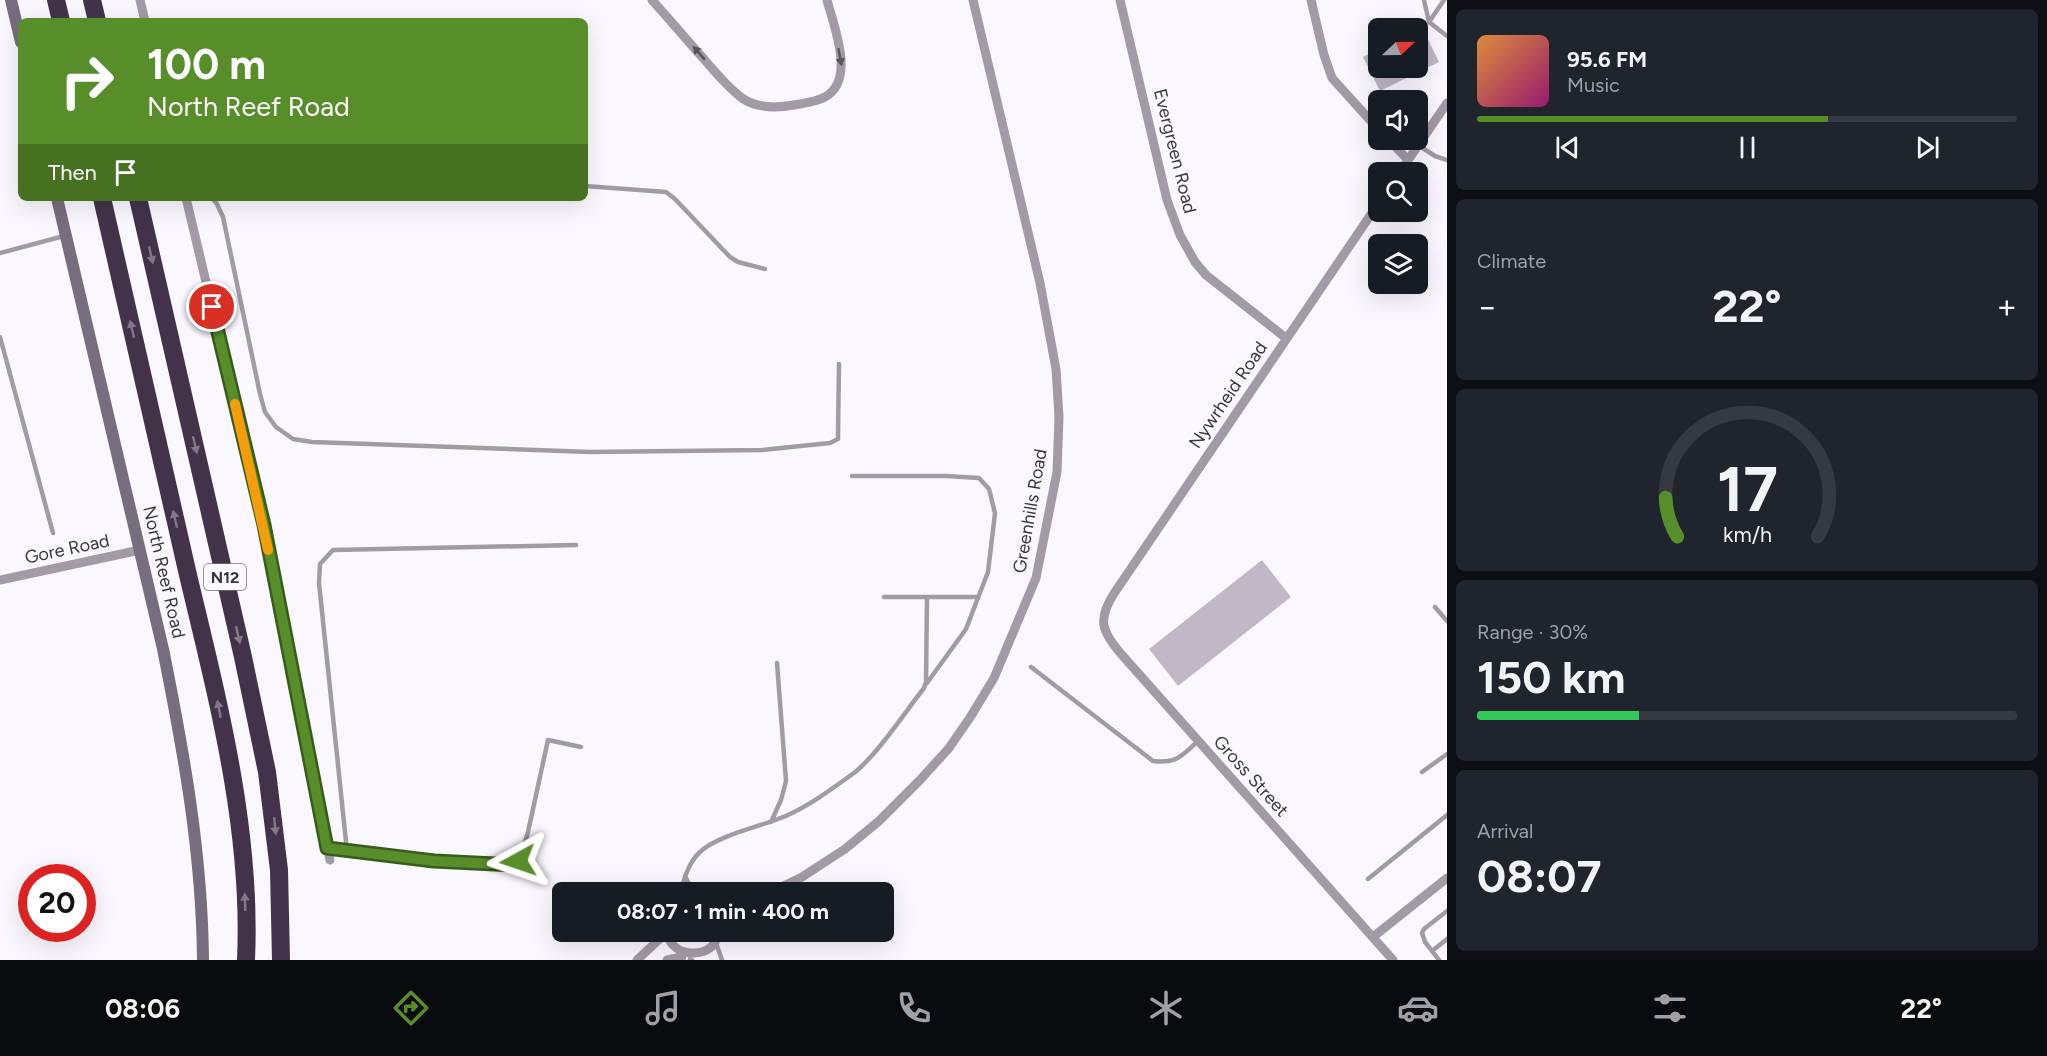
<!DOCTYPE html>
<html lang="en">
<head>
<meta charset="utf-8">
<style>
	body { margin:0; font-family:Figtree,sans-serif; background:#20242c; color:#f1f3f6; height:100vh; display:flex; flex-direction:column; font-size:22px; white-space:nowrap }
	* { box-sizing:border-box; margin:0 }
	p { font-size:20px; color:#9ea1a6 }
	.icon { flex:none; width:33px; height:33px; fill:none; stroke:currentColor; stroke-width:2; stroke-linecap:round; stroke-linejoin:round }
	.map { position:relative; flex:1; overflow:hidden }
	.sheet { display:flex; flex-direction:column; gap:9px; padding:9px; background:#0d0f14; width:600px }
	.sheet>* { flex:none }
	.banner { position:absolute; left:18px; top:18px; width:570px; height:183px; border-radius:9px; box-shadow:0 6px 24px #0002; background:#578e2a; color:#fff; overflow:hidden }
	.needle { width:39px; rotate:68deg }
	.buttons { position:absolute; left:1368px; top:18px; display:grid; gap:12px }
	.buttons a { display:grid; place-items:center; width:60px; height:60px; border-radius:9px; background:#171b24; box-shadow:0 6px 24px #0002; font-size:30px }
	.speed { position:absolute; left:18px; top:864px; display:flex; gap:12px; font-size:30px; font-weight:700; text-align:center }
	.speed>* { display:grid; place-content:center; width:78px; height:78px; border-radius:50%; background:#171b24; box-shadow:0 6px 24px #0002; line-height:1 }
	.speed .limit { border:9px solid #d22; background:#fff; color:#111 }
	.pin { position:absolute; display:grid; place-items:center; width:51px; height:51px; color:#fff; margin:-26px; border:3px solid #fff; border-radius:50%; box-shadow:0 2px 6px #0007 }
	.me { position:absolute; width:66px; margin:-33px; rotate:265deg; stroke-linejoin:round; filter:drop-shadow(0 0 4px #0008) }
	.turn { display:flex; align-items:center; gap:21px; height:126px; padding:0 30px; font-size:27px }
	.turn .icon { width:78px; height:78px; stroke-width:2.5 }
	.turn b { display:block; font-size:42px; line-height:51px }
	.then { display:flex; align-items:center; height:57px; padding:0 30px; background:#0003; gap:12px; font-size:22px }
	.big { font-size:45px; font-weight:700; line-height:1.1 }
	.sheet .widget { flex:1; display:flex; flex-direction:column; justify-content:center; gap:9px; min-width:0; padding:0 21px; border-radius:9px; background:#20242c }
	.sheet .dial { align-items:center; gap:0 }
	.dial svg { height:156px; overflow:visible; fill:none; stroke:#363941; stroke-width:7; stroke-linecap:round; text-anchor:middle }
	.dial text { fill:#f1f3f6; stroke:none }
	.song { display:flex; align-items:center; gap:18px }
	.cover { width:72px; height:72px; border-radius:9px; background:linear-gradient(135deg,hsl(30 70% 55%),hsl(320 70% 35%)) }
	.played { height:6px; border-radius:3px; background:linear-gradient(90deg,#578e2a 65%,#363941 65%) }
	.keys { display:flex; justify-content:space-around; direction:ltr }
	.heat { display:flex; justify-content:space-between; align-items:center; font-size:33px; direction:ltr }
	.charge { height:9px; border-radius:4px; background:linear-gradient(90deg,#34c759 30%,#363941 0) }
	.trip { position:absolute; left:552px; top:882px; width:342px; height:60px; border-radius:9px; background:#171b24; box-shadow:0 6px 24px #0002; font-weight:700; line-height:60px; text-align:center }
	.tabs { display:flex; height:96px; justify-content:space-around; align-items:center; background:#090b0e; color:#9ea1a6 }
	.tabs .icon { width:42px; height:42px }
	.tabs .active { color:#578e2a }
	.tabs b { font-size:27px; color:#f1f3f6 }
	main { display:flex; flex:1; min-height:0 }
	.map>svg:first-child { display:block }
</style>
</head>
<body>
<main>
<div class="map">
<svg width="1447" height="960" viewBox="0 0 1447 960">
	<rect width="100%" height="100%" fill="#fbf7fe"/>
	<path fill="#c1b7c7" d="M1418,19L1439,62L1380,91L1363,57L1378,49V68H1418Z
		M1262,560L1291,597L1178,686L1149,649Z"/>
	<g fill="none" stroke-linecap="round" stroke-linejoin="round">
		<path stroke="#a29aa6" stroke-width="4.5" d="M1424,0L1429,22L1447,36
			M1429,22L1444,0
			M1418,145L1435,156L1447,160
			M585,186L666,192L675,199L730,257L738,262L765,269
			M212,198L217,204L223,217L260,394L265,412L276,427L293,439L312,442L590,452L762,450L830,443L838,439V434L839,364
			M0,253L64,236
			M0,337L53,533
			M852,476H946L979,478L989,489L995,513L988,572L966,629L927,683
			M884,597H978
			M1435,607L1447,621
			M1031,667L1153,761C1176,764 1182,756 1198,741
			M1422,772L1447,754
			M771,822L781,800L786,781L777,663
			M327,848L434,861L513,865L518,861L521,855L528,832L548,740L581,747
			M347,851L319,583L320,564L333,550L576,545
			M685,876L693,892
			M1368,879L1447,815
			M680,892C685,878 688,863 700,852C717,835 764,826 788,815C812,804 833,788 854,773C877,755 905,712 924,688L926,682L927,597
			M716,943L722,960
			M1432,951L1447,939
			M690,959L692,960
			M1439,960L1425,942L1422,933L1424,929L1447,911"/>
		<path stroke="#a29aa6" stroke-width="9" d="M140,0L145,21
			M652,0C669,19 686,39 703,58C715,72 727,87 742,98C756,108 777,108 794,105C805,103 816,102 825,97C856,80 834,27 827,0
			M1120,0L1167,200L1180,235L1195,262L1206,275L1286,338
			M1311,0L1324,55L1332,78L1378,129
			M1389,140L1408,160
			M1400,172L1447,103
			M186,198L264,525L330,860
			M1378,204L1115,592C1097,619 1101,631 1122,655L1393,960
			M0,580L140,550
			M771,892L802,877L845,849L879,821L920,780L949,748L971,716L994,678L1036,578L1057,472L1059,417L1056,369L1040,283L973,0
			M668,932C668,960 719,960 717,932
			M1373,937L1447,878
			M637,960L667,932
			M667,960L682,957"/>
		<path stroke="#786d7e" stroke-width="12" d="M11,0L21,42
			M57,198L163,649C184,754 202,853 203,960"/>
		<path stroke="#42334a" stroke-width="18" d="M56,0L61,21
			M92,0L97,21
			M102,198C131,324 159,449 188,575C218,701 252,829 246,960
			M138,198L243,657L267,772L279,870L281,960"/>
	</g>
	<defs><path id="oneway-solid" d="M-6-.8H1V-3.2L6.5 0L1 3.2V.8H-6Z" transform="scale(1.5)"/></defs>
	<g fill="#59535c">
		<use href="#oneway-solid" transform="translate(699 53) rotate(-131)"/>
		<use href="#oneway-solid" transform="translate(840 57) rotate(80)"/>
	</g>
	<g fill="#837889">
		<use href="#oneway-solid" transform="translate(151 255) rotate(77)"/>
		<use href="#oneway-solid" transform="translate(132 329) rotate(-103)"/>
		<use href="#oneway-solid" transform="translate(195 445) rotate(77)"/>
		<use href="#oneway-solid" transform="translate(175 519) rotate(-103)"/>
		<use href="#oneway-solid" transform="translate(238 635) rotate(77)"/>
		<use href="#oneway-solid" transform="translate(219 709) rotate(-101)"/>
		<use href="#oneway-solid" transform="translate(275 826) rotate(85)"/>
		<use href="#oneway-solid" transform="translate(245 902) rotate(-92)"/>
	</g>
	<g fill="none" stroke-linecap="round" stroke-linejoin="round">
		<defs>
			<path id="route" d="M212,307L264,525L327,848L434,861L513,865L518,861"/>
		</defs>
		<use href="#route" stroke="#395c1b" stroke-width="15"/>
		<use href="#route" stroke="#578e2a" stroke-width="10"/>
		<path stroke="#f59e0b" stroke-width="10" d="M235,404L268,550"/>
	</g>
	<g text-anchor="middle" dominant-baseline="central" stroke-width="5" stroke-linejoin="round" paint-order="stroke">
		<rect fill="#fbf7fe" stroke="#746f76" stroke-width="1.5" x="204" y="564" width="42" height="26" rx="4.5"/>
		<g font-size="16" font-weight="bold" fill="#3a353c">
			<text x="225" y="577">N12</text>
		</g>
		<g font-size="18" fill="#3a353c" stroke="#fbf7fe">
			<text transform="translate(1175 151) rotate(76)">Evergreen Road</text>
			<text transform="translate(1228 395) rotate(-56)">Nywrheid Road</text>
			<text transform="translate(1030 511) rotate(-80)">Greenhills Road</text>
			<text transform="translate(67 549) rotate(-12)">Gore Road</text>
			<text transform="translate(164 572) rotate(77)">North Reef Road</text>
			<text transform="translate(1251 776) rotate(48)">Gross Street</text>
		</g>
	</g>
</svg>
<div class="buttons">
<a><svg class="needle" viewBox="-14 -14 28 28"><path d="M0-13l5 13h-10z" fill="#e53935"/><path d="M0 13l5-13h-10z" fill="#9ea1a6"/></svg></a>
<a><svg class="icon" aria-label="sound" viewBox="0 0 24 24"><path d="M4 9h4l5-4v14l-5-4H4zM17 9q2 3 0 6"/></svg></a>
<a><svg class="icon" aria-label="search" viewBox="0 0 24 24"><circle cx="10" cy="10" r="6"/><path d="M15 15l6 6"/></svg></a>
<a><svg class="icon" aria-label="layers" viewBox="0 0 24 24"><path d="M12 4l9 5-9 5-9-5zM3 14l9 5 9-5"/></svg></a>
</div>
<div class="speed"><div class="limit">20</div></div>
<div class="pin" style="left:212px;top:307px;background:#d93025"><svg class="icon" aria-label="arrive" viewBox="0 0 24 24"><path d="M6 21V4h12l-3 4 3 4H6"/></svg></div>
<svg class="me" style="left:518px;top:861px" viewBox="-20 -20 40 40"><path d="M0-17L14 15 0 8-14 15z" fill="#578e2a" stroke="#fff" stroke-width="4"/></svg>
<div class="trip">08:07 · 1 min · 400 m</div>
<div class="banner">
<div class="turn"><svg class="icon" aria-label="right" viewBox="0 0 24 24"><path d="M7 20v-9h11M14 6l5 5-5 5"/></svg><div><b>100 m</b>North Reef Road</div></div>
<div class="then">Then<svg class="icon" aria-label="arrive" viewBox="0 0 24 24"><path d="M6 21V4h12l-3 4 3 4H6"/></svg></div>
</div>
</div>
<section class="sheet">
<div class="widget">
<div class="song"><i class="cover"></i><div><b>95.6 FM</b><p>Music</p></div></div>
<div class="played"></div>
<div class="keys"><svg class="icon" aria-label="previous" viewBox="0 0 24 24"><path d="M18 5L8 12l10 7zM5 5v14"/></svg><svg class="icon" aria-label="pause" viewBox="0 0 24 24"><path d="M8 5v14M16 5v14"/></svg><svg class="icon" aria-label="next" viewBox="0 0 24 24"><path d="M6 5l10 7-10 7zM19 5v14"/></svg></div>
</div>
<div class="widget"><p>Climate</p>
<div class="heat"><a>−</a><b class="big">22°</b><a>+</a></div>
</div>
<div class="widget dial"><svg viewBox="0 0 100 80">
<path d="M14 69A42 42 0 1 1 86 69"/>
<path d="M14 69A42 42 0 0 1 8 49" stroke="#578e2a"/>
<text x="50" y="56" font-size="32" font-weight="700">17</text>
<text x="50" y="72" font-size="11">km/h</text>
</svg></div>
<div class="widget"><p>Range · 30%</p><b class="big">150 km</b><div class="charge"></div></div>
<div class="widget"><p>Arrival</p><b class="big">08:07</b></div>
</section>
</main>
<nav class="tabs">
<b>08:06</b>
<svg class="icon active" aria-label="directions" viewBox="0 0 24 24"><path d="M12 3l9 9-9 9-9-9zM9 14v-3h6M13 9l2 2-2 2"/></svg>
<svg class="icon" aria-label="music" viewBox="0 0 24 24"><path d="M9 18V5l10-2v13"/><circle cx="6" cy="18" r="3"/><circle cx="16" cy="16" r="3"/></svg>
<svg class="icon" aria-label="phone" viewBox="0 0 24 24"><path d="M5 4h4l2 5-3 2q2 4 5 5l2-3 5 2v4C11 20 4 13 5 4z"/></svg>
<svg class="icon" aria-label="climate" viewBox="0 0 24 24"><path d="M12 3v18M4 7l16 10M4 17L20 7"/></svg>
<svg class="icon" aria-label="car" viewBox="0 0 24 24"><path d="M5 17H2v-5l4-1 3-4h7l3 4 3 1v5h-3M9 17h6M6 11h13"/><circle cx="7" cy="17" r="2"/><circle cx="17" cy="17" r="2"/></svg>
<svg class="icon" aria-label="filters" viewBox="0 0 24 24"><path d="M4 7h16M4 17h16"/><circle cx="9" cy="7" r="2"/><circle cx="15" cy="17" r="2"/></svg>
<b>22°</b>
</nav>
</body>
</html>
